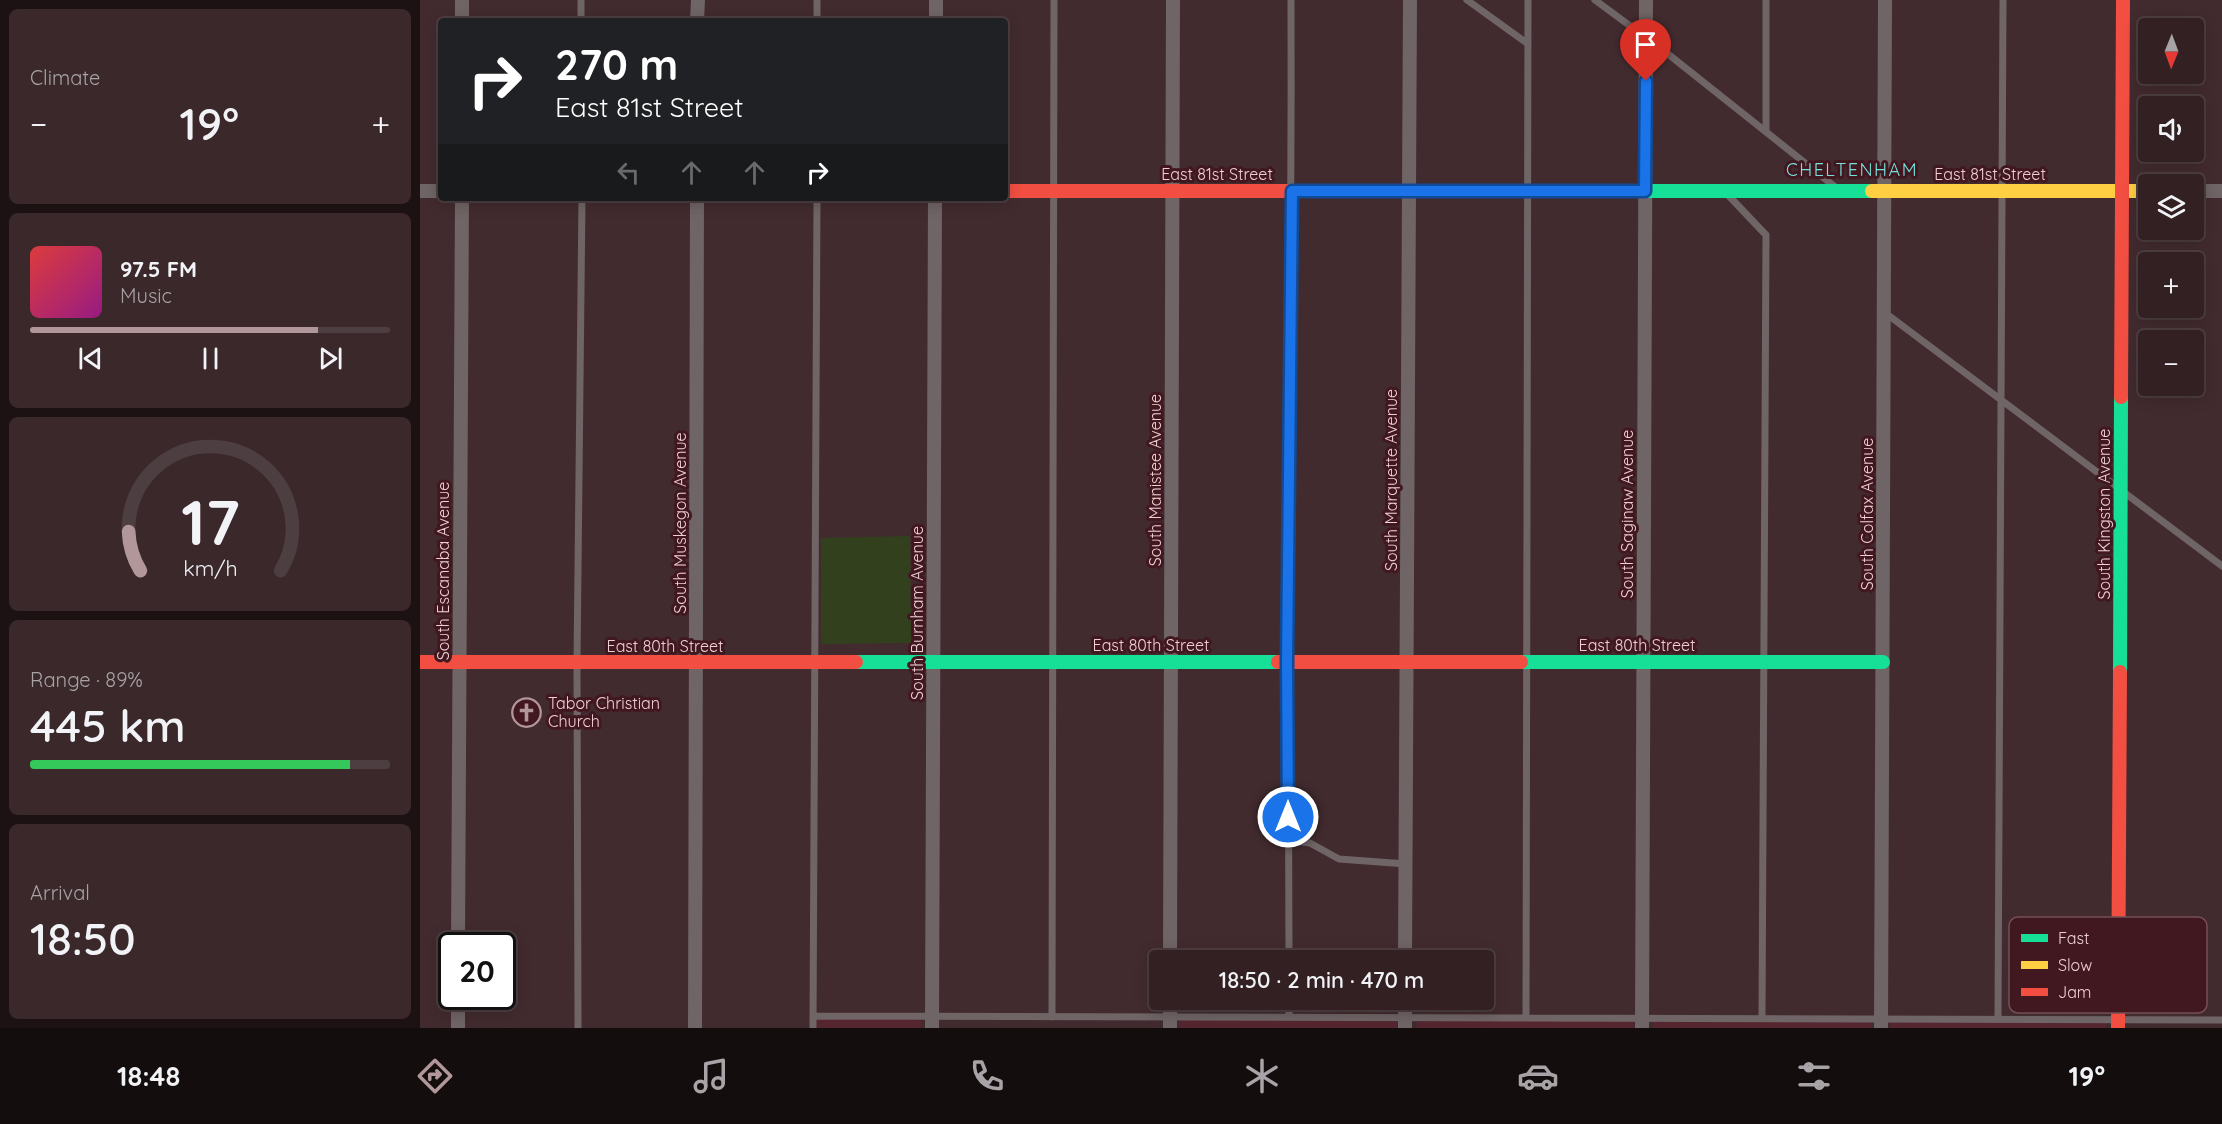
<!DOCTYPE html>
<html lang="en">
<head>
<meta charset="utf-8">
<style>
	body { margin:0; font-family:Quicksand,sans-serif; background:#3a282b; color:#f1f3f6; height:100vh; display:flex; flex-direction:column; font-size:22px; white-space:nowrap }
	* { box-sizing:border-box; margin:0 }
	p { font-size:20px; color:#a8a3a6 }
	.icon { flex:none; width:33px; height:33px; fill:none; stroke:currentColor; stroke-width:2; stroke-linecap:round; stroke-linejoin:round }
	.map { position:relative; flex:1; overflow:hidden }
	.details { display:flex; flex-direction:column; gap:9px; padding:9px; background:#1c1213; width:420px }
	.details>* { flex:none }
	.guide { position:absolute; left:18px; top:18px; width:570px; height:183px; border-radius:6px; box-shadow:0 3px 15px #0003,0 0 0 2px #4d3e41; background:#202124; color:#fff; overflow:hidden }
	.needle { width:39px; rotate:181deg }
	.fabs { position:absolute; left:1718px; top:18px; display:grid; gap:12px }
	.fabs a { display:grid; place-items:center; width:66px; height:66px; border-radius:6px; background:#322023; box-shadow:0 3px 15px #0003,0 0 0 2px #4d3e41; font-size:30px }
	.speed { position:absolute; left:18px; top:932px; display:flex; gap:12px; font-size:30px; font-weight:700; text-align:center }
	.speed>* { display:grid; place-content:center; width:78px; height:78px; border-radius:50%; background:#322023; box-shadow:0 3px 15px #0003,0 0 0 2px #4d3e41; line-height:1 }
	.speed .limit { border:3px solid #111; border-radius:9px; background:#fff; color:#111 }
	.pin { position:absolute; display:grid; place-items:center; width:51px; height:51px; color:#fff; margin:-62px -26px; border-radius:50% 50% 50% 0; rotate:-45deg; box-shadow:0 0 6px #0007 }
	.pin .icon { rotate:45deg }
	.me { position:absolute; width:66px; margin:-33px; rotate:0deg; stroke-linejoin:round; filter:drop-shadow(0 0 4px #0008) }
	.turn { display:flex; align-items:center; gap:21px; height:126px; padding:0 18px; font-size:27px }
	.turn .icon { width:78px; height:78px; stroke-width:2.5 }
	.turn b { display:block; font-size:42px; line-height:51px }
	.lanes { display:flex; align-items:center; height:57px; padding:0 18px; background:#0003; justify-content:center; gap:30px; direction:ltr }
	.lanes .off { opacity:.35 }
	.big { font-size:45px; font-weight:600; line-height:1.1 }
	.details .card { flex:1; display:flex; flex-direction:column; justify-content:center; gap:9px; min-width:0; padding:0 21px; border-radius:9px; background:#3a282b }
	.details .dial { align-items:center; gap:0 }
	.dial svg { height:156px; overflow:visible; fill:none; stroke:#4d3e41; stroke-width:7; stroke-linecap:round; text-anchor:middle }
	.dial text { fill:#f1f3f6; stroke:none }
	.song { display:flex; align-items:center; gap:18px }
	.cover { width:72px; height:72px; border-radius:9px; background:linear-gradient(135deg,hsl(0 70% 55%),hsl(310 70% 35%)) }
	.played { height:6px; border-radius:3px; background:linear-gradient(90deg,#b2979a 80%,#4d3e41 80%) }
	.keys { display:flex; justify-content:space-around; direction:ltr }
	.heat { display:flex; justify-content:space-between; align-items:center; font-size:33px; direction:ltr }
	.charge { height:9px; border-radius:4px; background:linear-gradient(90deg,#34c759 89%,#4d3e41 0) }
	.trip { position:absolute; left:729px; top:950px; width:345px; height:60px; border-radius:6px; background:#322023; box-shadow:0 3px 15px #0003,0 0 0 2px #4d3e41; font-weight:600; line-height:60px; text-align:center }
	.menu { display:flex; height:96px; justify-content:space-around; align-items:center; background:#140d0e; color:#a8a3a6 }
	.menu .icon { width:42px; height:42px }
	.menu .selected { color:#b2979a }
	.menu b { font-size:27px; color:#f1f3f6 }
	main { display:flex; flex:1; min-height:0 }
	.map>svg:first-child { display:block }
</style>
</head>
<body>
<main>
<section class="details">
<div class="card"><p>Climate</p>
<div class="heat"><a>−</a><b class="big">19°</b><a>+</a></div>
</div>
<div class="card">
<div class="song"><i class="cover"></i><div><b>97.5 FM</b><p>Music</p></div></div>
<div class="played"></div>
<div class="keys"><svg class="icon" aria-label="previous" viewBox="0 0 24 24"><path d="M18 5L8 12l10 7zM5 5v14"/></svg><svg class="icon" aria-label="pause" viewBox="0 0 24 24"><path d="M8 5v14M16 5v14"/></svg><svg class="icon" aria-label="next" viewBox="0 0 24 24"><path d="M6 5l10 7-10 7zM19 5v14"/></svg></div>
</div>
<div class="card dial"><svg viewBox="0 0 100 80">
<path d="M14 69A42 42 0 1 1 86 69"/>
<path d="M14 69A42 42 0 0 1 8 49" stroke="#b2979a"/>
<text x="50" y="56" font-size="32" font-weight="700">17</text>
<text x="50" y="72" font-size="11">km/h</text>
</svg></div>
<div class="card"><p>Range · 89%</p><b class="big">445 km</b><div class="charge"></div></div>
<div class="card"><p>Arrival</p><b class="big">18:50</b></div>
</section>
<div class="map">
<svg width="1802" height="1028" viewBox="0 0 1802 1028">
	<rect width="100%" height="100%" fill="#422b2f"/>
	<path fill="#55262f" d="M393,1016L501,1017V1028H393Z
		M759,1017L977,1018V1028H759Z
		M997,1018H1213V1028H997Z
		M1233,1018L1452,1019V1028H1233Z
		M1470,1019H1686V1028H1470Z"/>
	<path fill="#32401d" d="M490,536L491,643L401,644V538Z"/>
	<g fill="none" stroke-linecap="round" stroke-linejoin="round">
		<path stroke="#6f6466" stroke-width="7" d="M161,0V21
			M397,0V21
			M1047,0L1108,44
			M1175,0L1248,54L1414,186
			M1346,131V0
			M1309,196L1346,235L1342,1018
			M1464,312L1802,566
			M868,840L890,843L919,859L986,864
			M869,960C867,640 872,320 871,0
			M869,999V1017
			M393,1016L1802,1020
			M632,1017L634,0
			M1106,1018L1108,0
			M1578,1019L1583,0
			M158,1028L157,662L162,198
			M393,1028L397,198"/>
		<path stroke="#6f6466" stroke-width="14" d="M42,0V21
			M277,21L278,0
			M516,21V0
			M0,191H21
			M1773,191H1802
			M38,945L42,198
			M750,960L753,0
			M985,960L990,0
			M38,1028V996
			M275,1028L277,198
			M512,1028L515,198
			M750,1028V999
			M985,1028V999
			M1222,1028L1226,0
			M1461,1028L1465,0"/>
		<path stroke="#16e098" stroke-width="14" d="M1034,191H1452
			M436,662H858
			M1101,662H1463
			M1700,672L1701,397"/>
		<path stroke="#ffcf43" stroke-width="14" d="M1452,191H1728"/>
		<path stroke="#f24e42" stroke-width="14" d="M585,191H1034
			M1701,397L1703,0
			M0,662H436
			M858,662H1101
			M1698,1028L1700,672"/>
	</g>
	<g fill="none" stroke-linecap="round" stroke-linejoin="round">
		<defs>
			<path id="route" d="M868,817L867,662L872,191H1225L1226,81"/>
		</defs>
		<use href="#route" stroke="#114b97" stroke-width="15"/>
		<use href="#route" stroke="#1a73e8" stroke-width="10"/>
	</g>
	<defs>
		<symbol id="church-ring" viewBox="-11 -11 22 22"><circle r="9.5" fill="#411720" stroke="#b2979a" stroke-width="1.5"/><path d="M-1.2-6h2.4v3.5h3.3v2.4h-3.3V6h-2.4V-.1h-3.3v-2.4h3.3Z" fill="#b2979a"/></symbol>
	</defs>
	<g fill-rule="evenodd">
		<use href="#church-ring" x="90" y="696" width="33" height="33"/>
	</g>
	<g text-anchor="middle" dominant-baseline="central" stroke-width="6" stroke-linejoin="round" paint-order="stroke">
		<g font-size="16" fill="#eed1d4" stroke="#411720">
			<text x="797" y="174">East 81st Street</text>
			<text x="1570" y="174">East 81st Street</text>
			<text transform="translate(735 480) rotate(-90)">South Manistee Avenue</text>
			<text transform="translate(971 480) rotate(-90)">South Marquette Avenue</text>
			<text transform="translate(1207 514) rotate(-90)">South Saginaw Avenue</text>
			<text transform="translate(1447 514) rotate(-90)">South Colfax Avenue</text>
			<text transform="translate(1684 514) rotate(-90)">South Kingston Avenue</text>
			<text transform="translate(260 523) rotate(-90)">South Muskegon Avenue</text>
			<text transform="translate(23 571) rotate(-90)">South Escanaba Avenue</text>
			<text transform="translate(497 613) rotate(-90)">South Burnham Avenue</text>
			<text x="731" y="645">East 80th Street</text>
			<text x="1217" y="645">East 80th Street</text>
			<text x="245" y="646">East 80th Street</text>
		</g>
		<g font-size="16" fill="#eed1d4" stroke="#411720" text-anchor="start">
			<text x="128" y="703">Tabor Christian<tspan x="128" dy="18">Church</tspan></text>
		</g>
		<g font-size="18" letter-spacing="1.5" fill="#76e1da" stroke="#411720">
			<text x="1432" y="169">CHELTENHAM</text>
		</g>
	</g>
	<rect x="1589" y="917" width="198" height="96" rx="9" fill="#411720" stroke="#754f56" stroke-width="1.5"/>
	<rect x="1601" y="934" width="27" height="8" fill="#16e098"/>
	<rect x="1601" y="961" width="27" height="8" fill="#ffcf43"/>
	<rect x="1601" y="988" width="27" height="8" fill="#f24e42"/>
	<g font-size="16" fill="#eed1d4">
		<text x="1638" y="944">Fast</text>
		<text x="1638" y="971">Slow</text>
		<text x="1638" y="998">Jam</text>
	</g>
</svg>
<div class="fabs">
<a><svg class="needle" viewBox="-14 -14 28 28"><path d="M0-13l5 13h-10z" fill="#e53935"/><path d="M0 13l5-13h-10z" fill="#a8a3a6"/></svg></a>
<a><svg class="icon" aria-label="sound" viewBox="0 0 24 24"><path d="M4 9h4l5-4v14l-5-4H4zM17 9q2 3 0 6"/></svg></a>
<a><svg class="icon" aria-label="layers" viewBox="0 0 24 24"><path d="M12 4l9 5-9 5-9-5zM3 14l9 5 9-5"/></svg></a>
<a>+</a>
<a>−</a>
</div>
<div class="speed"><div class="limit">20</div></div>
<div class="pin" style="left:1226px;top:81px;background:#d93025"><svg class="icon" aria-label="arrive" viewBox="0 0 24 24"><path d="M6 21V4h12l-3 4 3 4H6"/></svg></div>
<svg class="me" style="left:868px;top:817px" viewBox="-20 -20 40 40"><circle r="17" fill="#1a73e8" stroke="#fff" stroke-width="3"/><path d="M0-11L8 9 0 5-8 9z" fill="#fff"/></svg>
<div class="trip">18:50 · 2 min · 470 m</div>
<div class="guide">
<div class="turn"><svg class="icon" aria-label="right" viewBox="0 0 24 24"><path d="M7 20v-9h11M14 6l5 5-5 5"/></svg><div><b>270 m</b>East 81st Street</div></div>
<div class="lanes"><svg class="icon off" aria-label="left" viewBox="0 0 24 24"><path d="M17 20v-9H6M10 6l-5 5 5 5"/></svg><svg class="icon off" aria-label="ahead" viewBox="0 0 24 24"><path d="M12 20V5M6 11l6-6 6 6"/></svg><svg class="icon off" aria-label="ahead" viewBox="0 0 24 24"><path d="M12 20V5M6 11l6-6 6 6"/></svg><svg class="icon" aria-label="right" viewBox="0 0 24 24"><path d="M7 20v-9h11M14 6l5 5-5 5"/></svg></div>
</div>
</div>
</main>
<nav class="menu">
<b>18:48</b>
<svg class="icon selected" aria-label="directions" viewBox="0 0 24 24"><path d="M12 3l9 9-9 9-9-9zM9 14v-3h6M13 9l2 2-2 2"/></svg>
<svg class="icon" aria-label="music" viewBox="0 0 24 24"><path d="M9 18V5l10-2v13"/><circle cx="6" cy="18" r="3"/><circle cx="16" cy="16" r="3"/></svg>
<svg class="icon" aria-label="phone" viewBox="0 0 24 24"><path d="M5 4h4l2 5-3 2q2 4 5 5l2-3 5 2v4C11 20 4 13 5 4z"/></svg>
<svg class="icon" aria-label="climate" viewBox="0 0 24 24"><path d="M12 3v18M4 7l16 10M4 17L20 7"/></svg>
<svg class="icon" aria-label="car" viewBox="0 0 24 24"><path d="M5 17H2v-5l4-1 3-4h7l3 4 3 1v5h-3M9 17h6M6 11h13"/><circle cx="7" cy="17" r="2"/><circle cx="17" cy="17" r="2"/></svg>
<svg class="icon" aria-label="filters" viewBox="0 0 24 24"><path d="M4 7h16M4 17h16"/><circle cx="9" cy="7" r="2"/><circle cx="15" cy="17" r="2"/></svg>
<b>19°</b>
</nav>
</body>
</html>
